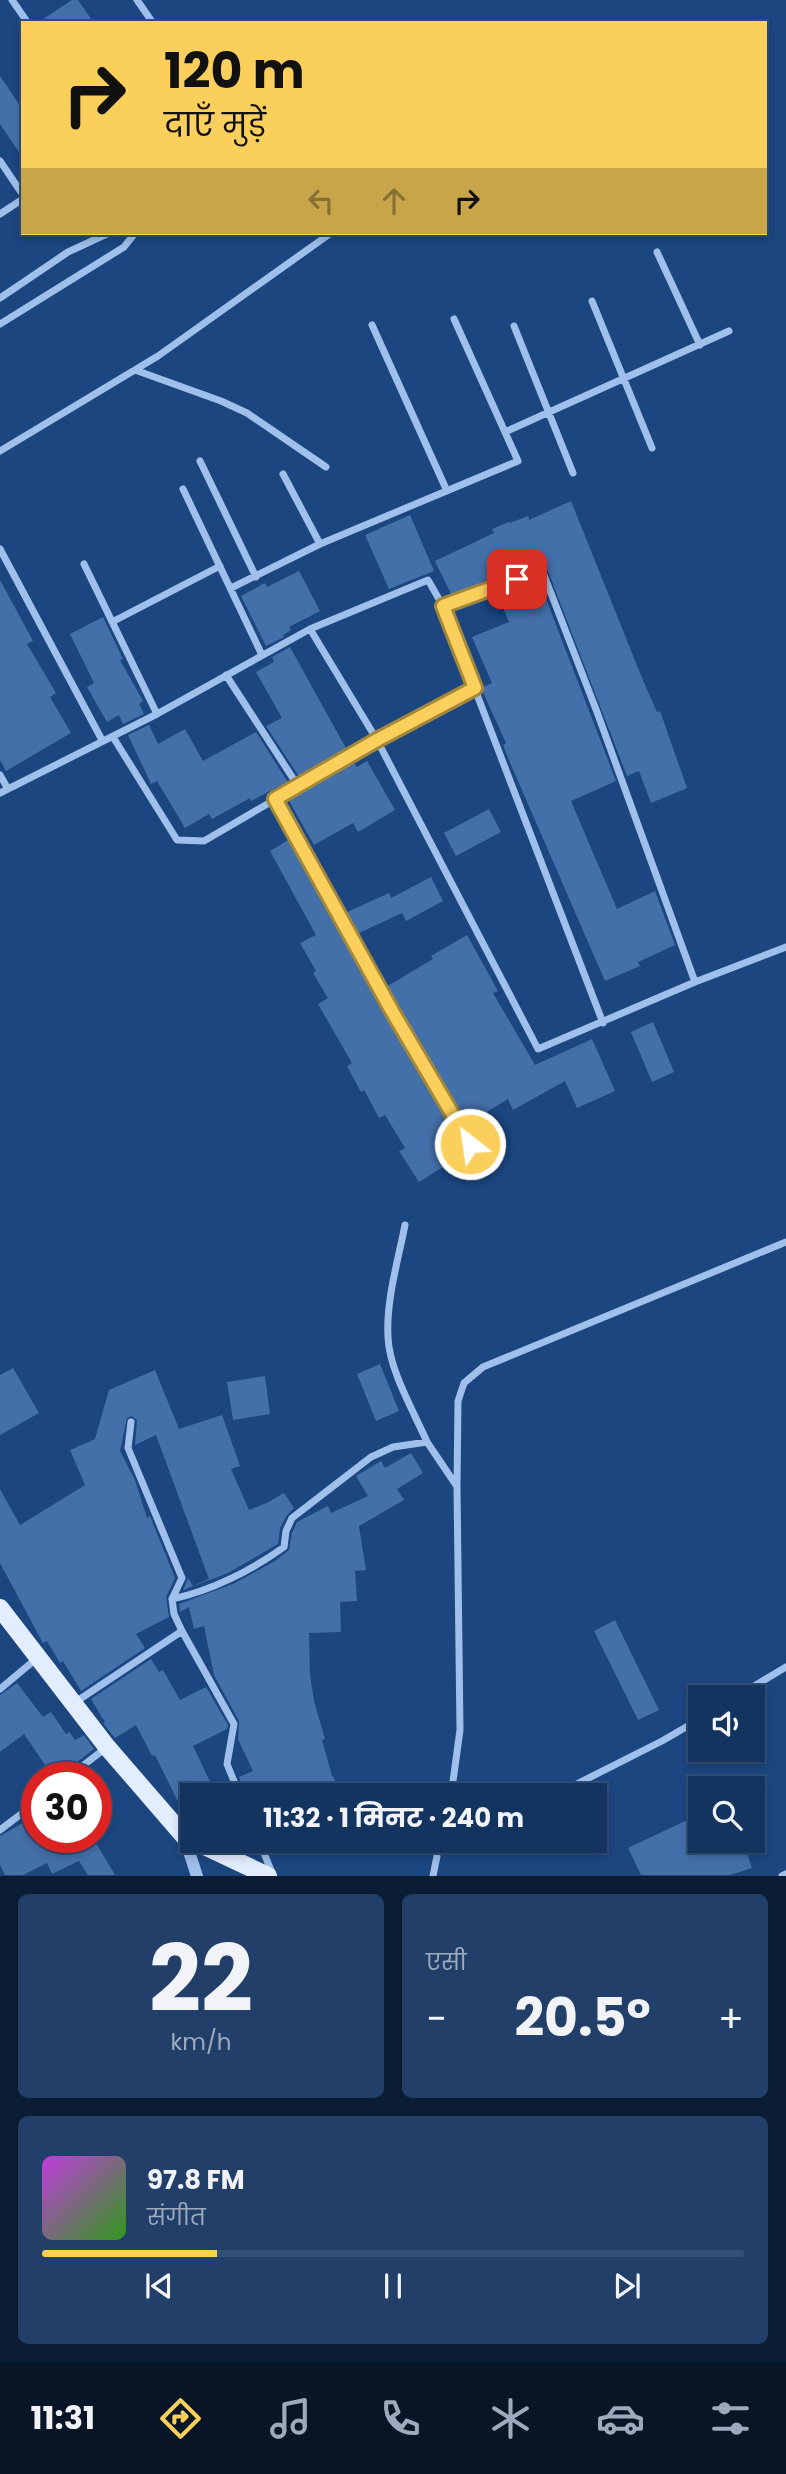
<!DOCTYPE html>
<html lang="hi">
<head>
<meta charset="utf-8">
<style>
	body { margin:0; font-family:Poppins,"Noto Sans Devanagari",sans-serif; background:#213f69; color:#f1f3f6; height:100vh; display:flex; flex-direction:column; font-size:26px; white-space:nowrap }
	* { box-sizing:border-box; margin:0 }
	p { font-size:23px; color:#9daabd }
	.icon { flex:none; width:38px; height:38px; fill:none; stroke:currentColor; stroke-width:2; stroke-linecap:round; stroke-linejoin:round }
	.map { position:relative; height:1876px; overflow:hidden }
	.side { display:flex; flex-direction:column; gap:18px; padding:18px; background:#0b1d35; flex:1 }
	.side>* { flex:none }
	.guide { position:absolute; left:21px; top:21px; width:746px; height:214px; border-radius:0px; box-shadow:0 4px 10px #0003,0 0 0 2px #334f75; background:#fbcf5b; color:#111; overflow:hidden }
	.fabs { position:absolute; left:688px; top:1685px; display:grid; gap:14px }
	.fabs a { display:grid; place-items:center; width:77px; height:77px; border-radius:0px; background:#143460; box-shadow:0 4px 10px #0003,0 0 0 2px #334f75; font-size:35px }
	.speed { position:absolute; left:21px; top:1762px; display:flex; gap:14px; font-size:35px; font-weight:700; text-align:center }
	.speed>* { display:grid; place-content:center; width:91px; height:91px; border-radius:50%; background:#143460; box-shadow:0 4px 10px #0003,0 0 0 2px #334f75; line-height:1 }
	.speed .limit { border:10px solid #d22; background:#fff; color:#111 }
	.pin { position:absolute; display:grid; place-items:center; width:60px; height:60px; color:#fff; margin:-30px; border-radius:14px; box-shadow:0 4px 10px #0006 }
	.me { position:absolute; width:77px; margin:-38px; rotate:330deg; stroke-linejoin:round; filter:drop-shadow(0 0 5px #0008) }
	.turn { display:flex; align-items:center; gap:24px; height:147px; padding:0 28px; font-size:32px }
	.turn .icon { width:91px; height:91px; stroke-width:2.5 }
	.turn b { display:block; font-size:49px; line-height:60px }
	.lanes { display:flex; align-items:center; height:66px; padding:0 28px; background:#0003; justify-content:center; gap:35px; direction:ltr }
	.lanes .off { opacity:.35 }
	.big { font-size:52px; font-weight:700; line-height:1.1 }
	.side .widget { flex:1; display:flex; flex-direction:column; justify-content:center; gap:10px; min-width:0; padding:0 24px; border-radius:10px; background:#213f69 }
	.side .dial { align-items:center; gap:0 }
	.dial b { font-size:91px; line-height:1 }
	.song { display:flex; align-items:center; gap:21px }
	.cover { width:84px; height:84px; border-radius:10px; background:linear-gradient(135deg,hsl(290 70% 55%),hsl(110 70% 35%)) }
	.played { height:7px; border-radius:4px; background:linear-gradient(90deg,#fbcf5b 25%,#334f75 25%) }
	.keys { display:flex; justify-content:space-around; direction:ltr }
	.heat { display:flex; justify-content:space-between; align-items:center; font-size:38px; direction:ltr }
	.side .tiles { flex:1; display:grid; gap:18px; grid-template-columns:1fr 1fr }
	.widget:last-child { grid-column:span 2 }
	.trip { position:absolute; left:180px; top:1783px; width:427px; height:70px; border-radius:0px; background:#143460; box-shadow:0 4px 10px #0003,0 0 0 2px #334f75; font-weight:700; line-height:70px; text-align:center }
	.menu { display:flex; height:112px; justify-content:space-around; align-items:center; background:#081526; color:#9daabd }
	.menu .icon { width:49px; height:49px }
	.menu .current { color:#fbcf5b }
	.menu b { font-size:32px; color:#f1f3f6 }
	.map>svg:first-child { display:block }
</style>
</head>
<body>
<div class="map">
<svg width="786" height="1876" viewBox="0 0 786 1876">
	<rect width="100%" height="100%" fill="#1b4680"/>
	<path fill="#4470aa" d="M72,0H78L94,23H37Z
		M0,76L23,110V158L0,124Z
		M571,501L642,678L657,712L660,711L687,788L651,803L639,771L627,776L546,566L540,564L493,581L491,578L452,596L435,561L494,533L492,529L509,522L510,523L528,516L529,520Z
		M410,515L434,571L389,589L365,535Z
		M299,571L320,611L289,627L291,630L283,635L284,637L266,646L241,596L265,583L267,587Z
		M538,578L616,781L571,801L617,909L655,891L675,945L638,962L640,966L605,981L511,765L503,745L506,743L481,688L492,683L472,637L509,622L497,593Z
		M0,580L33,641L27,644L56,693L50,697L71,733L6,771L0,760Z
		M103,617L123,659L120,660L143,701L139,704L144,714L123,724L119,715L107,722L87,687L94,683L70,634Z
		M290,647L347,750L300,778L266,726L282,718L256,672L274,662L272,657Z
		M149,725L158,744L185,729L203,761L256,732L289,784L282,788L281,785L251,801L250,798L212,819L209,814L185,828L157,781L151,784L128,735Z
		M353,761L357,767L367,761L395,810L358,832L353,823L314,845L288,799Z
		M489,809L501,832L456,856L444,833Z
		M290,839L467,1152L419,1182L399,1151L405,1148L385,1115L379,1118L364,1090L361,1092L347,1066L352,1063L318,1004L328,998L313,973L316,971L300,943L316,935L270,851Z
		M431,877L443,901L406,921L402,913L357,934L345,913L389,893L391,898Z
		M467,935L498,991L493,993L535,1065L592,1039L615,1091L577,1108L565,1081L513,1110L508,1099L465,1125L386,987L433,959L431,956Z
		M653,1022L674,1072L652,1082L631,1032Z
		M380,1364L399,1411L376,1421L357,1374Z
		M13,1368L39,1413L0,1435V1375Z
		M155,1370L179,1429L222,1415L240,1466L231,1469L249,1510L267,1503L284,1493L294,1508L287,1515L280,1528L278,1544L228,1573L183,1590L188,1578L193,1586L209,1579L156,1435L135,1445L137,1420L132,1416L127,1418L120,1451L135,1480L147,1518L150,1516L175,1578L166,1597L169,1617L136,1634L145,1648L81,1691L63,1661L60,1663L47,1641L43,1643L0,1563V1489L20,1525L85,1485L70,1450L95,1439L109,1390Z
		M265,1376L270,1414L233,1420L227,1382Z
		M411,1453L423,1473L397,1489L404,1500L359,1526L366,1570L355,1571L357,1601L340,1602L341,1632L309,1633L310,1675L314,1701L325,1739L322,1740L332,1776H333L341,1796H246L239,1777L253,1771L238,1739L239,1721L214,1675L204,1626L194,1629L189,1607L180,1612L179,1604L233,1584L275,1561L289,1550L292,1533L297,1522L328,1506L331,1513L368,1496L356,1476L381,1461L385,1468Z
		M615,1620L659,1710L638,1720L594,1631Z
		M151,1659L159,1672L163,1670L180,1700L206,1687L228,1725L227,1729L193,1746L213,1788L228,1782L233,1796H192V1811L177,1800L155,1755L152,1756L136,1725L115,1738L103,1723L105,1722L91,1699Z
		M17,1683L43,1717L51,1712L66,1734L69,1732L75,1740L84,1735L94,1749L63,1773L61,1778H54L24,1734L0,1752V1695Z
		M700,1814V1841H743L752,1868L730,1875H641L628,1848Z
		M37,1815V1838H93L115,1875H88L79,1861L52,1874L47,1863L23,1875H5L0,1865V1836Z"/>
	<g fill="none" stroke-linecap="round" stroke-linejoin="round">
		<path stroke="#9fc0ea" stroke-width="7" d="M12,0L28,23
			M137,0L153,23
			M0,161L23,195
			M0,214L23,199
			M657,252L700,345
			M0,298L68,252L109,233
			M592,301L652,448
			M0,324L124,247L135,233
			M372,325L447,491
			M514,326L573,473
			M135,370L221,401L247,413L326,467
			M505,432L729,331
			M0,451L158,356L331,233
			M200,461L256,577
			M283,474L320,544
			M183,489L262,655
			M0,549L102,740
			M84,564L157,714
			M231,588L320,544L518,461L454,319
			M443,606L542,570L597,712L695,982
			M112,622L220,566
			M310,629L377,740L538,1049L695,982L786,947
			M226,675L298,786
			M113,737L177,840L204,841L377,740L475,689
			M0,775L8,789
			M0,793L157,714L310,629L428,580L443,606L603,1023
			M275,799L392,1011L469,1144
			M405,1225C398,1261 386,1300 388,1337C389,1370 414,1412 427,1442
			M131,1422L128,1448L182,1578L172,1599
			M0,1689L36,1659
			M734,1698L786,1667
			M74,1703L182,1631
			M67,1778L107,1747
			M240,1796L227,1764L234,1724L182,1631L174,1614L172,1599C211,1591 252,1570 284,1547L286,1531L292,1518L371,1457L393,1447L427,1442L456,1485
			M451,1796L460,1730L457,1487L458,1401L464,1383L483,1367L786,1242
			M553,1796L662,1741L700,1719
			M0,1830L37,1802
			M259,1841L273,1875
			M437,1853L461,1841
			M433,1876L440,1841
			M782,1876L786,1874"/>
		<path stroke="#9fc0ea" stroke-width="12" d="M184,1836L197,1876"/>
		<path stroke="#e2edfe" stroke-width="18" d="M0,1608L107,1747L184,1836L192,1840
			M194,1841L268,1876"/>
	</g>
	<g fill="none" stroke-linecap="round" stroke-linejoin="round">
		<defs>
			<path id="route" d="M470,1144L392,1011L275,799L377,740L475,688L443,606L517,579"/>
		</defs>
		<use href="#route" stroke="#a3873b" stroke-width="18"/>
		<use href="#route" stroke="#fbcf5b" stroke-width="12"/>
	</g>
</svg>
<div class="fabs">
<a><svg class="icon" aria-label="sound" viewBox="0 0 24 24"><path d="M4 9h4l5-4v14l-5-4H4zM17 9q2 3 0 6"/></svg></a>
<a><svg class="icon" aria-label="search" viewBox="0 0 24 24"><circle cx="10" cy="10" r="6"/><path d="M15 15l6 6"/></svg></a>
</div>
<div class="speed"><div class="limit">30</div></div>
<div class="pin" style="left:517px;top:579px;background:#d93025"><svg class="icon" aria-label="arrive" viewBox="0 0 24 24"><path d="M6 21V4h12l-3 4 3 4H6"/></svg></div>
<svg class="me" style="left:470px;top:1144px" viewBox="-20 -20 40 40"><circle r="17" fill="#fbcf5b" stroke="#fff" stroke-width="3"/><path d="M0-11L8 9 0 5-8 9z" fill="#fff"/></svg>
<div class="trip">11:32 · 1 मिनट · 240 m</div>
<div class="guide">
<div class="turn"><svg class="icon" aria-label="right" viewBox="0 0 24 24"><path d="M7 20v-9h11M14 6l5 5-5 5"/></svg><div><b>120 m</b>दाएँ मुड़ें</div></div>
<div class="lanes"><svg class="icon off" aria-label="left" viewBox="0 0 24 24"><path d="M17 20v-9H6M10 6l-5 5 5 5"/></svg><svg class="icon off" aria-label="ahead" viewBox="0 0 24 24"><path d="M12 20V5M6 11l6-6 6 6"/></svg><svg class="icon" aria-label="right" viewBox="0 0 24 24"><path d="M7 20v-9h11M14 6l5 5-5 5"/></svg></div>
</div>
</div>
<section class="side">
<div class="tiles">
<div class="widget dial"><b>22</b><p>km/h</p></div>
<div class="widget"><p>एसी</p>
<div class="heat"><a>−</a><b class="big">20.5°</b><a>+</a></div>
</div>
<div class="widget">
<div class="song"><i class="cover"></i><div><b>97.8 FM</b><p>संगीत</p></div></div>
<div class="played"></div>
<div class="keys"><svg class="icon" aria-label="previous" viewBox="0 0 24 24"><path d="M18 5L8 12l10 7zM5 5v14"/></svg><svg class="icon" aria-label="pause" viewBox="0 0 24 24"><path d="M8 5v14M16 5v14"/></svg><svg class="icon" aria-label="next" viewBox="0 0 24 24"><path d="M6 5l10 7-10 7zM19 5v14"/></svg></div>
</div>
</div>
</section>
<nav class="menu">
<b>11:31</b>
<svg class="icon current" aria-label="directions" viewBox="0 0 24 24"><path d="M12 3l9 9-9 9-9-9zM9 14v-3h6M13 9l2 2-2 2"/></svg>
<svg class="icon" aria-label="music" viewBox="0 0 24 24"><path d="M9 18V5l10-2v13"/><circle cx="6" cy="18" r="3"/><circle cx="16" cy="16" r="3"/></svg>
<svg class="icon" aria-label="phone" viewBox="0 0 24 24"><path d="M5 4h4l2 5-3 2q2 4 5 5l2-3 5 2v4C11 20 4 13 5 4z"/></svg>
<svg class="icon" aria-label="climate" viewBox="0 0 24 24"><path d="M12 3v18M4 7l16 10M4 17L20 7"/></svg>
<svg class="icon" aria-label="car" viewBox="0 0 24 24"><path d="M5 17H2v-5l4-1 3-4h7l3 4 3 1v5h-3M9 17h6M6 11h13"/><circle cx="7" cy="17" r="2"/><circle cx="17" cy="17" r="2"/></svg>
<svg class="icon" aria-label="filters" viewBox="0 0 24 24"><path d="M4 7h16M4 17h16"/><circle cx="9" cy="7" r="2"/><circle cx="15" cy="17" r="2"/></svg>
</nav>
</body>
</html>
